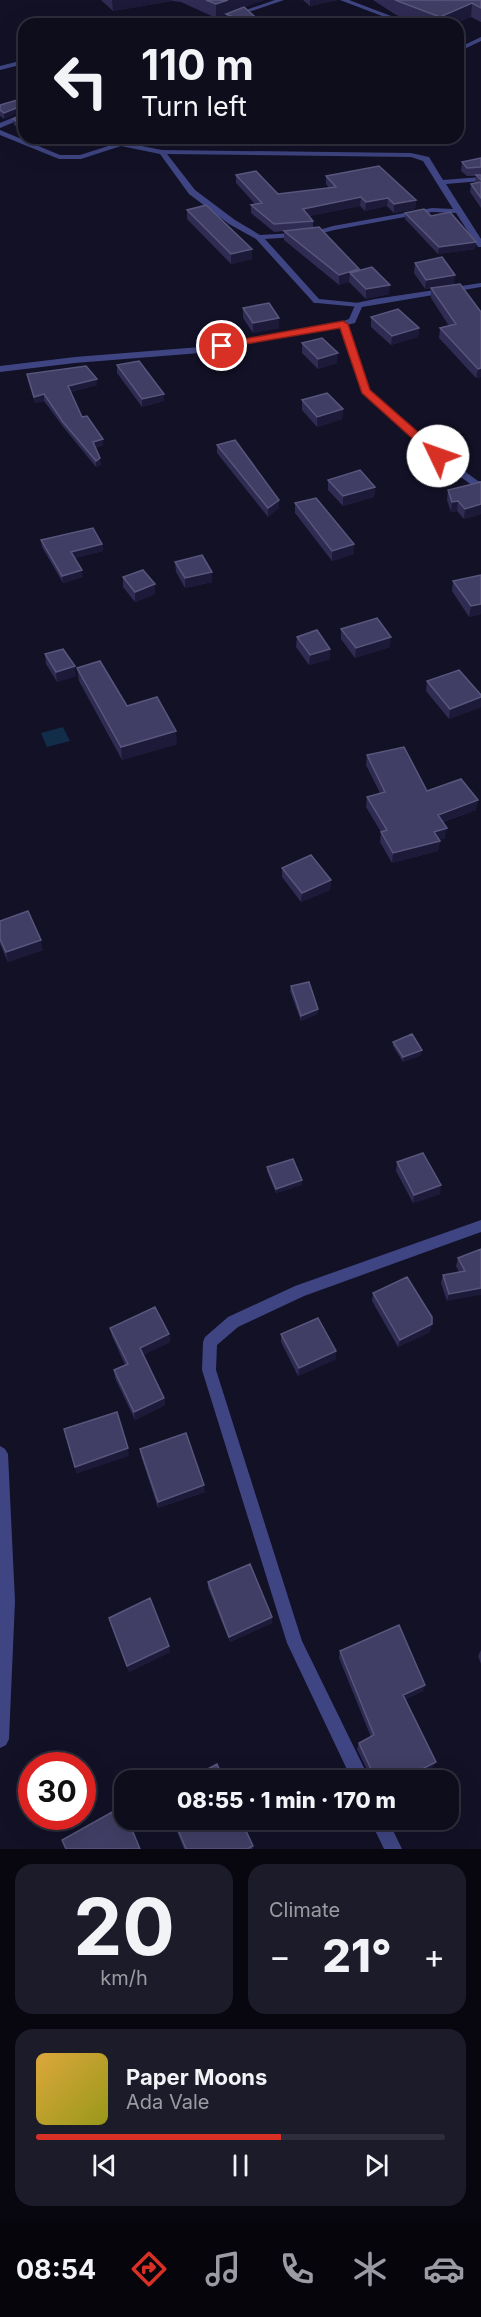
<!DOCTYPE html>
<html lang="en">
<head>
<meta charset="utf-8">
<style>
	body { margin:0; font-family:Inter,sans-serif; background:#1c1b29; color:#f1f3f6; height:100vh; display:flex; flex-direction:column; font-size:22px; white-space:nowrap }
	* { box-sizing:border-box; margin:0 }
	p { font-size:20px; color:#9b9ca3 }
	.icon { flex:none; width:33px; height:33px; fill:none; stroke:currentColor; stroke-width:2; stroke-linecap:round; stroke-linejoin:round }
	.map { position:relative; height:1849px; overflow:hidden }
	.details { display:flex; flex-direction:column; gap:15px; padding:15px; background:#08070f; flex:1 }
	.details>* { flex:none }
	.hud { position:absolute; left:18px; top:18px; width:446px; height:126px; border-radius:18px; box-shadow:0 6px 24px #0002,0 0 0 2px #2e2d3b; background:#0e0d1c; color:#f1f3f6; overflow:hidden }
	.speed { position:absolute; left:18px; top:1752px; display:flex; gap:12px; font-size:30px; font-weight:700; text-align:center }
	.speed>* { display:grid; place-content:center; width:78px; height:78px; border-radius:50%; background:#0e0d1c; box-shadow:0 6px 24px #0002,0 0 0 2px #2e2d3b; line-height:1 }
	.speed .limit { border:9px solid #d22; background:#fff; color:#111 }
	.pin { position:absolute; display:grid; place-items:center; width:51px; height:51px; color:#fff; margin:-26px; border:3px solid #fff; border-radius:50%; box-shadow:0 2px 6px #0007 }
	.me { position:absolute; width:66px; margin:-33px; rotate:312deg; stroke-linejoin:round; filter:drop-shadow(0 0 4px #0008) }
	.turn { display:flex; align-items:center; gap:21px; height:126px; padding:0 24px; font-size:27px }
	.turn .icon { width:78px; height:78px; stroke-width:2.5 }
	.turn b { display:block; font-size:42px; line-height:51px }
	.big { font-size:45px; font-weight:800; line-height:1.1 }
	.details .card { flex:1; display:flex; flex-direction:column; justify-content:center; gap:9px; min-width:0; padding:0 21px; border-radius:18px; background:#1c1b29 }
	.details .dial { align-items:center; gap:0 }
	.dial b { font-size:78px; line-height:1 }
	.song { display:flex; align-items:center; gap:18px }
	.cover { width:72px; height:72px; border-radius:9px; background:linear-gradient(135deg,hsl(40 70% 55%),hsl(60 70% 35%)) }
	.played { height:6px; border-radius:3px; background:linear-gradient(90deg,#d93025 60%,#2e2d3b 60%) }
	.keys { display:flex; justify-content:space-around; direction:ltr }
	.heat { display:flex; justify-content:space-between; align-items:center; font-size:33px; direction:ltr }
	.details .tiles { flex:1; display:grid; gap:15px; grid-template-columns:1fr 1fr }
	.card:last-child { grid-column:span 2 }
	.trip { position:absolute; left:114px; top:1770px; width:345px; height:60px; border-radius:18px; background:#0e0d1c; box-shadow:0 6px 24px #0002,0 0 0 2px #2e2d3b; font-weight:800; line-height:60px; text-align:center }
	.menu { display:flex; height:96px; justify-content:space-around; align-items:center; background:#06050b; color:#9b9ca3 }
	.menu .icon { width:42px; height:42px }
	.menu .on { color:#d93025 }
	.menu b { font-size:27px; color:#f1f3f6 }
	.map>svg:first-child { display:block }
</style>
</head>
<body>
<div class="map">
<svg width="481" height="1849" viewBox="0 0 481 1849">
	<rect width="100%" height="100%" fill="#121126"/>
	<path fill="#122d49" d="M63,727L70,741L47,747L41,733Z"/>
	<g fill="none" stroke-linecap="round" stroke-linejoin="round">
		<path fill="#3f4582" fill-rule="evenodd" d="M275,0H284L214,24H205Z
			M340,0H349L412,24H403Z
			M481,37V41L458,52V48Z
			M24,60V64L0,70V66Z
			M24,113V118L0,128V123Z
			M0,130L60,155H80L121,142L162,150L411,153L429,157L443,180L481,177V181L446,184L481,239V247H478L456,213L432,212L334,230L312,236L265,239L319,299L359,303L363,305L359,307L317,303H314L256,239L229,224L189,194L160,154L121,146L81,159H59L0,135ZM167,154L411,157L423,161L453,209L432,208L333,226L312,232L260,235L235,220L195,190Z
			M340,322L347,324L369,390L441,454L478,481H481V487L473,486L435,458L362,393L339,324Z
			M481,1220V1232L304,1296L238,1327L217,1345L216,1370L302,1641L370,1780H352L287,1643L202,1370L203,1342L205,1337L228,1317L295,1286Z
			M0,1446L5,1449L8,1454L15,1601L9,1739L6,1745L0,1748Z
			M370,1820H388L402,1849H384Z"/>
		<path fill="#3f4582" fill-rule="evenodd" d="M481,283V287L362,307L355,323L343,326L200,353L75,363L0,372V366L75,357L200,347L341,322L349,319L356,303L375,299Z"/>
	</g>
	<path fill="#2f2b53" d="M101,0H264L244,7L263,24H230L226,22V14L216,18L181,2L172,1L113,11Z
		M303,0H338L310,6Z
		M373,0H481V22L471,17L454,24H421L396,15Z
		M24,98L4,119L0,116V105Z
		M24,114V132L14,125L13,119Z
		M51,138H77L57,142Z
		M481,158V208L470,192L471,184L475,183L476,176H467L461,171L462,162Z
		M236,175L278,194L329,188L326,184V176L416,200L415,209L394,213L387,206L365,211L360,206L309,216L313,221V228L359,271L389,294L366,299L349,282L339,285L284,240V231L274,232L251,213V205L255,204L236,183Z
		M187,210L252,249V259L231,264L187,219Z
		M405,213L431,216L476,242L475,249L438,254L405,219Z
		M415,263L454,285L481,377L476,378L439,338L440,328L449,326L431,298V288L444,286L425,289L414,273Z
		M243,308L279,328L253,333L243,318Z
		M371,317L419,328L418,337L391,345L371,327Z
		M302,343L337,363L318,369L302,353Z
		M117,365L164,394V401L142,407L117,373Z
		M27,374L97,385L70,392L82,417L103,445L95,448L101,465L96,467L64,428L44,401L35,403L28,380Z
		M302,400L343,409L342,419L317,427L302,410Z
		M217,445L279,508L268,517L217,453Z
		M328,480L375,487L374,497L343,506L328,490Z
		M481,482V514L464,519L457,511L451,512L447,500L448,490Z
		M295,503L354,554L332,561L295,513Z
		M41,540L102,544L103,551L75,558L83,577L63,583L42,547Z
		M175,562L212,572V582L185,588L176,572Z
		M481,575V614L469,617L452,591L453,581Z
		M123,577L155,594L135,602L123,587Z
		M341,629L390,647L355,658L341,639Z
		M297,637L330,659L309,665L296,647Z
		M45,654L76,676L57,682L46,664Z
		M77,668L177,744L122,760L79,681Z
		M427,681L481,707L449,719L426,691Z
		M367,755L427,791L476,810L443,822L445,838L439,840L440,841L438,851L392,863L380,842L381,832L366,807L367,797L380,793L366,765Z
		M282,868L331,880L330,890L301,902L282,877Z
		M0,921L43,950L8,962L0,944Z
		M291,986L318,1014L301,1021L290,991Z
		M393,1042L421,1055L403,1062L393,1046Z
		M397,1162L440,1194L413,1203L396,1171Z
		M267,1167L302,1185L276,1193L267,1171Z
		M481,1249L447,1301L441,1283L443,1275L459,1272L456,1266L458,1258Z
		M373,1293L430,1332L398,1347L372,1301Z
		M110,1328L169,1334L170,1342L143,1355L164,1398L165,1405L135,1420L115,1378L114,1370L125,1365L112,1336Z
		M281,1334L336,1351V1359L298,1376L281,1342Z
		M140,1449L205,1492L158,1508L141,1456Z
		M208,1582L272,1623L230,1642L208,1588Z
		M109,1618L170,1652L129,1672L110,1623Z
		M481,1650V1664L478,1656Z
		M340,1651L423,1691L406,1699L433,1767L409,1780H372L357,1749L359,1743L371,1737L339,1658Z
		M172,1820H241L253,1849H184Z"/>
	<path fill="#1c1939" d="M112,0H172V1L113,11Z
		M228,0H264L216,18V4Z
		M310,0H338L310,6Z
		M472,3L471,17L454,24H439L440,17Z
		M24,105V111L4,119V113Z
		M56,138H77L57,142Z
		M361,197L360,206L303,217V209Z
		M388,198L387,206L365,211L366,202Z
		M416,200L415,209L394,213V204Z
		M476,242L475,249L438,254L439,247Z
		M252,249V259L231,264V254Z
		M359,269V279L350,273L349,282L339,285V275Z
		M455,275L454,285L425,289L426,280Z
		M390,285L389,294L366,299V289Z
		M279,318V328L253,333V323Z
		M419,328L418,337L391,345L392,336Z
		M338,353L337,363L318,369V359Z
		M481,368V377L476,378L478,369Z
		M97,379V385L68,392V386Z
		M44,394V401L35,403L34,397Z
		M164,394V401L142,407V399Z
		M343,409L342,419L317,427V417Z
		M103,439V445L93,448V442Z
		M100,458L101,465L96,467V461Z
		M375,487L374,497L343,506V496Z
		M279,500V508L268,517V508Z
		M458,501L457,511L451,512L452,502Z
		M481,504V514L464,519L465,509Z
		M102,544L103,551L71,559V552Z
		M354,544V554L332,561V551Z
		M82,570L83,577L63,583L62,576Z
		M212,572V582L185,588V578Z
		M155,584V594L135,602V592Z
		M481,604V614L469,617L471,606Z
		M391,637L390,647L355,658L356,648Z
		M330,649V659L309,665L310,655Z
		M75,666L76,676L57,682L56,672Z
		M481,697V707L449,719L450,709Z
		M176,731L177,744L122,760L121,747Z
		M478,800L476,810L436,824L438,815Z
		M447,828L445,838L432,842L434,832Z
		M440,841L438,851L392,863L393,853Z
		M331,880L330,890L301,902L302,893Z
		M41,940L43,950L8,962L6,952Z
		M318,1009V1014L301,1021V1016Z
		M422,1050L421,1055L403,1062V1057Z
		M302,1180V1185L276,1193V1189Z
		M441,1185L440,1194L413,1203L414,1195Z
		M481,1288V1295L447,1301L449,1294Z
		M432,1324L430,1332L398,1347L400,1340Z
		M169,1334L170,1342L141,1356L140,1348Z
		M336,1351V1359L298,1376L299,1368Z
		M164,1398L165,1405L135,1420L134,1412Z
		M128,1448L129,1456L76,1474L75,1467Z
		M204,1485L205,1492L158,1508V1502Z
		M272,1617V1623L230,1642L229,1637Z
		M169,1646L170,1652L129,1672L127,1666Z
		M425,1685L423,1691L401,1701L403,1695Z
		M436,1762L433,1767L409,1780H401Z"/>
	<path fill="#413e65" stroke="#59567d" stroke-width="1.5" d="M206,0H228L216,4Z
		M395,0H481V8L472,3L440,17Z
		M244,7L263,24H250L226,14Z
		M24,98V105L4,113L0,110V105Z
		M24,114V126L13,119Z
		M481,158V167L467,168L462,162Z
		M379,166L416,200L394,204L388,198L366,202L361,197L303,209L313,221L274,224L251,205L262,203L236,175L256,171L278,194L336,187L326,176Z
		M476,175H481V180Z
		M481,182V198L471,184Z
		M206,205L252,249L231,254L187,210Z
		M424,209L431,216L450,212L476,242L439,247L405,213Z
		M319,227L359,269L339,275L284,231Z
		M442,257L455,275L426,280L415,263Z
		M372,267L390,285L366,289L350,273Z
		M460,284L481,312V368L478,369L440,328L456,324L431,288Z
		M269,303L279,318L253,323L243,308Z
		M398,309L419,328L392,336L371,317Z
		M322,338L338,353L318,359L302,343Z
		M139,361L164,394L142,399L117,365Z
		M86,366L97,379L68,386L82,417L87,416L103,439L93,442L100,458L96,461L63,422L44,394L34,397L27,374Z
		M327,393L343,409L317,417L302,400Z
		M235,440L279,500L268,508L217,445Z
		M360,470L375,487L343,496L328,480Z
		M481,482V504L465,509L458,501L452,502L448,490Z
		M316,498L354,544L332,551L295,503Z
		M93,528L102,544L71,552L82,570L62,576L41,540Z
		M202,555L212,572L185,578L175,562Z
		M143,570L155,584L135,592L123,577Z
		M481,575V604L471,606L453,581Z
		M377,618L391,637L356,648L341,629Z
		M317,630L330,649L310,655L297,637Z
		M63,649L75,666L56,672L45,654Z
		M100,661L127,706L157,697L176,731L121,747L77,668Z
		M459,670L481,695V697L450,709L427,681Z
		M404,747L427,791L461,779L478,800L438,815L447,828L434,832L440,841L393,853L381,832L387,830L367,797L385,792L367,755Z
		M311,855L331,880L302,893L282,868Z
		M28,911L41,940L6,952L0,939V921Z
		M309,982L318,1009L301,1016L291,986Z
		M412,1034L422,1050L403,1057L393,1042Z
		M423,1153L441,1185L414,1195L397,1162Z
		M293,1159L302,1180L276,1189L267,1167Z
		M481,1249V1288L449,1294L443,1275L465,1271L458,1258Z
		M407,1277L432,1317V1324L400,1340L373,1293Z
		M155,1307L169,1334L140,1348L164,1398L134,1412L114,1370L128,1364L110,1328Z
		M318,1318L336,1351L299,1368L281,1334Z
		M117,1412L128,1448L75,1467L64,1429Z
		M186,1433L204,1485L158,1502L140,1449Z
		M250,1564L272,1617L229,1637L208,1582Z
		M150,1598L169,1646L127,1666L109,1618Z
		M399,1625L425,1685L403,1695L436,1762L401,1780H376L359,1743L374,1735L340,1651Z
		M217,1764L224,1780H187Z
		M123,1806L124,1811V1820H128L140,1849H66L62,1840Z
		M174,1820H241L253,1846L247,1849H186Z"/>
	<path fill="#d93025" stroke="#8d1f18" stroke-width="1.5" d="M343,321L348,324L370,390L442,453V458H434L362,393L340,328L222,348L218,346L222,343Z"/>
</svg>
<div class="speed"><div class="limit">30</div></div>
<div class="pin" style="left:222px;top:346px;background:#d93025"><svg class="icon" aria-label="arrive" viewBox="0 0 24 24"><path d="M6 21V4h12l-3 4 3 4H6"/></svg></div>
<svg class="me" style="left:438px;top:456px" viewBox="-20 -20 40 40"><circle r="19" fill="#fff"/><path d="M0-13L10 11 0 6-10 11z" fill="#d93025"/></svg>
<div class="trip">08:55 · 1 min · 170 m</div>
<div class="hud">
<div class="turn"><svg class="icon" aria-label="left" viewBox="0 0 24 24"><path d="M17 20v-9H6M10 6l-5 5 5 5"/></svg><div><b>110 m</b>Turn left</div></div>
</div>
</div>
<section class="details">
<div class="tiles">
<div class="card dial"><b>20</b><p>km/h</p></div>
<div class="card"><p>Climate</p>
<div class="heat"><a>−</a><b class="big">21°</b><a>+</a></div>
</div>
<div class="card">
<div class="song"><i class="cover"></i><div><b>Paper Moons</b><p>Ada Vale</p></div></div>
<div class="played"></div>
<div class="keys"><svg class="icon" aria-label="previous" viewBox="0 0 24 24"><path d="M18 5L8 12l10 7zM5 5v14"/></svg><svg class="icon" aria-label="pause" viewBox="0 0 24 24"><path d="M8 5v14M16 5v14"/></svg><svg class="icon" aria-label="next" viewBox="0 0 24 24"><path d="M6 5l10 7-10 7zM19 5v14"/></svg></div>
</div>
</div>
</section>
<nav class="menu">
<b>08:54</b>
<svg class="icon on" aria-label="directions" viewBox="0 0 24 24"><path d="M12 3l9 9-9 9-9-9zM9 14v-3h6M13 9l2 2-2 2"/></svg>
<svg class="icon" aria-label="music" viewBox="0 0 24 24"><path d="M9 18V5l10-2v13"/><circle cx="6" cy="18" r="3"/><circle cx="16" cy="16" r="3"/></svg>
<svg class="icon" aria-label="phone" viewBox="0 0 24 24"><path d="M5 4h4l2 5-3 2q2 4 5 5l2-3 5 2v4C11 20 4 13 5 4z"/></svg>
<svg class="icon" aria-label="climate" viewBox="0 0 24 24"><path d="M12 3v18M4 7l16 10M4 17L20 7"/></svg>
<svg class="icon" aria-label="car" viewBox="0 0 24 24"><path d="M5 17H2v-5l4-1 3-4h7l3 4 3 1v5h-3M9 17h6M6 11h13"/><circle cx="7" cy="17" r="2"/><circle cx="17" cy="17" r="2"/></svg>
</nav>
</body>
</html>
